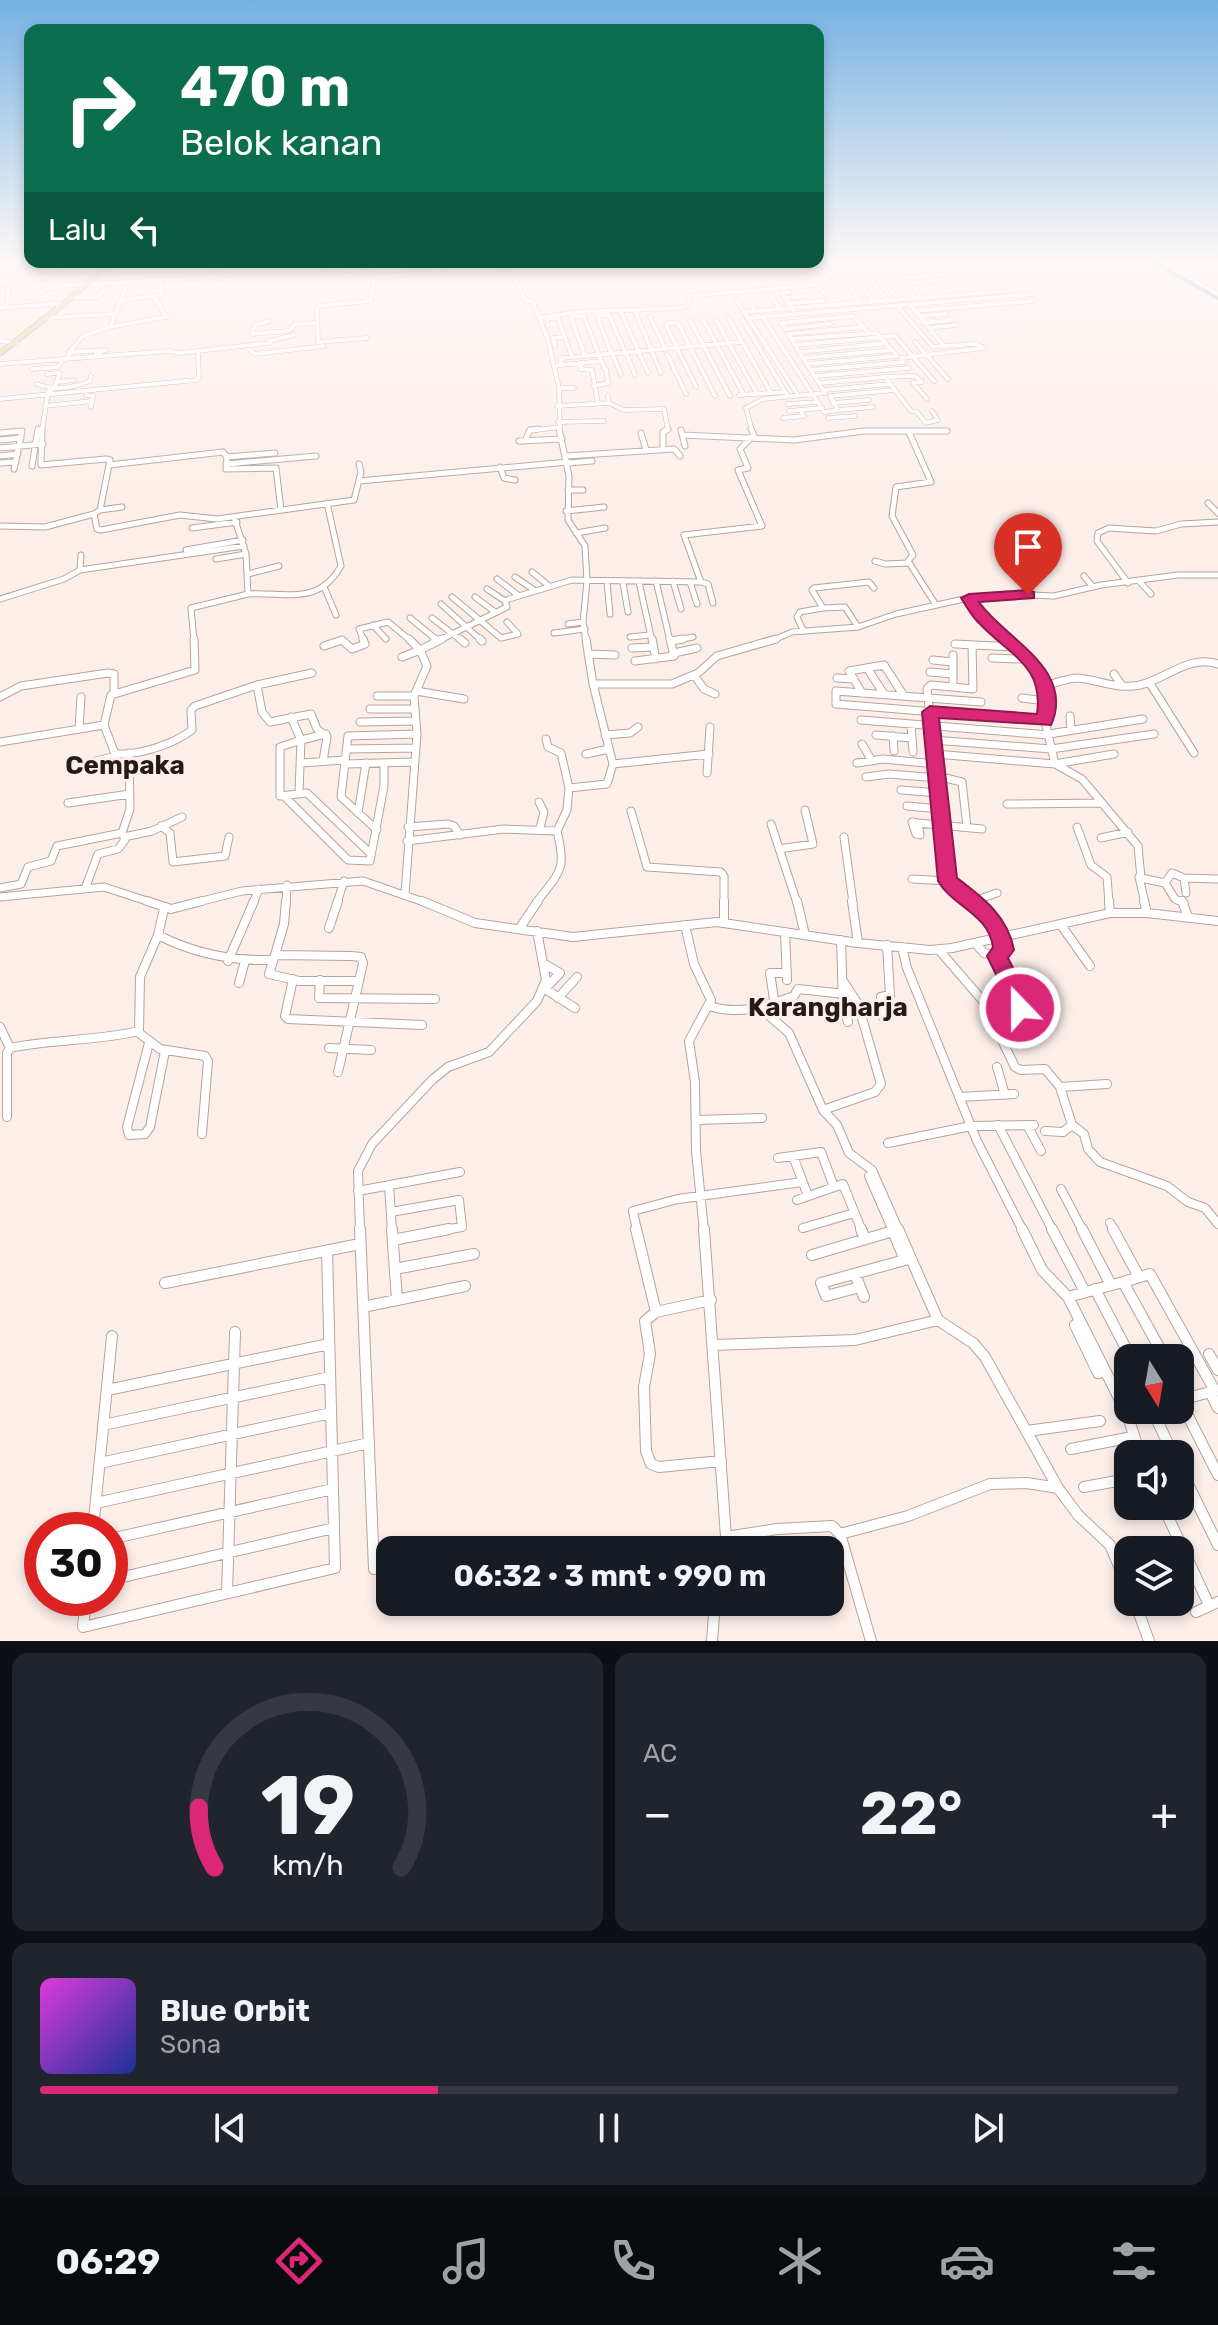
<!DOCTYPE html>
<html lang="id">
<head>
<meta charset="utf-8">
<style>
	body { margin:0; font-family:Rubik,sans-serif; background:#20242c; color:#f1f3f6; height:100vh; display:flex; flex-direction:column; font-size:30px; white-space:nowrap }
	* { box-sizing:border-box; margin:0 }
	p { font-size:26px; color:#9ea1a6 }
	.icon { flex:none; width:44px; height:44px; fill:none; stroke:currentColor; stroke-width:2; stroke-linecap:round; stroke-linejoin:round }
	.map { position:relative; height:1641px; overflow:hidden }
	.details { display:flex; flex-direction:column; gap:12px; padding:12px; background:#0d0f14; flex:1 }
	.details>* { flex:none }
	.banner { position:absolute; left:24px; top:24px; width:800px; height:244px; border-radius:16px; box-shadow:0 4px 12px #0003; background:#0b6e4f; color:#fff; overflow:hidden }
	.needle { width:52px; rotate:169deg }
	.controls { position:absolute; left:1114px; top:1344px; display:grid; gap:16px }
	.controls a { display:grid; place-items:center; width:80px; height:80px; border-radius:16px; background:#171b24; box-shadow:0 4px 12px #0003; font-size:40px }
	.speed { position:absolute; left:24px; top:1512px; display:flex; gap:16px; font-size:40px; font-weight:700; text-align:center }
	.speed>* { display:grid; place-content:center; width:104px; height:104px; border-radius:50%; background:#171b24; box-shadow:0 4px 12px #0003; line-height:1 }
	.speed .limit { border:12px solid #d22; background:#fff; color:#111 }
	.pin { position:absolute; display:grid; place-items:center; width:68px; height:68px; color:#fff; margin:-82px -34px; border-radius:50% 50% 50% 0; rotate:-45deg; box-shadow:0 0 8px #0007 }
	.pin .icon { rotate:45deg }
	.me { position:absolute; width:88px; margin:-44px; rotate:338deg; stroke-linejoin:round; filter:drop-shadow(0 0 6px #0008) }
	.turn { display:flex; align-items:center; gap:28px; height:168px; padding:0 24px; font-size:36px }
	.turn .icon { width:104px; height:104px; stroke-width:2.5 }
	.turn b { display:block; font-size:56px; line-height:68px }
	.then { display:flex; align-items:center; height:76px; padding:0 24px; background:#0003; gap:16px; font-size:30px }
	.big { font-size:60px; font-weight:700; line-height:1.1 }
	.details .card { flex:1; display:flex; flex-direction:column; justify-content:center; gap:12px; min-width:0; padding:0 28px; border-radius:16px; background:#20242c }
	.details .dial { align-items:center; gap:0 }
	.dial svg { height:208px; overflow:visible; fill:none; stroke:#363941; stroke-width:7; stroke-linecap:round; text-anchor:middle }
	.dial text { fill:#f1f3f6; stroke:none }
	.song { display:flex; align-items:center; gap:24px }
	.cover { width:96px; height:96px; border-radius:12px; background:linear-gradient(135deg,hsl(300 70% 55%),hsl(230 70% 35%)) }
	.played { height:8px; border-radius:4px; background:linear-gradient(90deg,#db2777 35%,#363941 35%) }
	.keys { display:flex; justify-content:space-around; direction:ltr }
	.heat { display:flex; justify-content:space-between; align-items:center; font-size:44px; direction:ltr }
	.details .tiles { flex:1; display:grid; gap:12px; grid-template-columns:1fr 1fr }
	.card:last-child { grid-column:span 2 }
	.trip { position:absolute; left:376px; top:1536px; width:468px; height:80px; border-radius:16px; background:#171b24; box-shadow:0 4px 12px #0003; font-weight:700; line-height:80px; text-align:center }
	.menu { display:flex; height:128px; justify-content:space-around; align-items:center; background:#090b0e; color:#9ea1a6 }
	.menu .icon { width:56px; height:56px }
	.menu .current { color:#db2777 }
	.menu b { font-size:36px; color:#f1f3f6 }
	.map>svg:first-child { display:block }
</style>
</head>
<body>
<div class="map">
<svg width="1218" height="1641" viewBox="0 0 1218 1641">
	<rect width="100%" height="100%" fill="#fcefea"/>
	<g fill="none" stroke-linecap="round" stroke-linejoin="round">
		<path stroke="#6aadd8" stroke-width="4" d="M1155,263L1218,298"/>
		<defs>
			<path id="minor-far4" d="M60,263L50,277L63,286
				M317,263L321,268L369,272L375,277L441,271L445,269L442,263
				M494,263L517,282L525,300L533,302L548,340L559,388L560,431
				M908,263L894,265L923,299
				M1163,263L1218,294
				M883,266L909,298
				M861,267L887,300
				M873,267L898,299
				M899,268L936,265
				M850,269L873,301
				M0,271L19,263
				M834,271H840L860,303
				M901,273L939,270
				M214,277L228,280
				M906,278L946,274
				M34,279L50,277
				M0,282L14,280L19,272L54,270
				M910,283L949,280
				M815,285L827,295
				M789,292L782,293L793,310
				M770,294L780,309
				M70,297H98L105,289
				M31,298L43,290L60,286L214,277L224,264
				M784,298L805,296
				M123,300L162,295L161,280
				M749,300L755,311
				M737,301L798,395
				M788,303L824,301
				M897,306L933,347L944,346L910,305
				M7,307L9,281
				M0,308L65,303
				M635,311L661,373
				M915,311L1034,301
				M621,312L648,373
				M744,312L1006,291
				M919,316L946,314
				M650,317L665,348
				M763,317L824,412L838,410
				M45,318L114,314
				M540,318L577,312L680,308L687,306L690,296L815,285L834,271L828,263
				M750,318L1034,294
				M729,319L771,393
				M742,319L787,395
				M690,320L730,396
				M716,320L757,394
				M269,321L255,325L252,334L289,331L295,324L317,323
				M704,321L744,395
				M923,323L952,320
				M548,326L547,318H558L572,357
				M110,327L166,317L154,296
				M785,328L781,323L853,316L864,327
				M929,328L956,325
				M785,329L830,324
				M367,338L318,342L317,311L318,306L370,301L375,277
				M792,339L877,333L897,356L807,364
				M0,341L17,343
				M269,341L294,335
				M915,342L948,379
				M245,345L255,354L324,346
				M796,345L895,336L934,381
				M555,346L553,338L565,337
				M69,352L83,336L110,327L125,290
				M626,352L635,375
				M800,352L886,343
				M611,353L597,315H609L625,352
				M612,353L621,374
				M667,354L686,394
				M68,356L70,352L106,350L96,354
				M585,356L571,317L584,316L604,368
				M804,358L892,350
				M901,358L984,348L976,344L944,346
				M579,363L581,369L592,370L598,404
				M0,364L169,351L180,353L270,343
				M561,365L601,361
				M555,366L561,365V358L742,342
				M32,369L58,367L62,361
				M812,370L904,362
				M816,376L909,368
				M57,382L74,380
				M820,383L885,377
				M37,384C55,391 73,388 90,381L91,376
				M594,386L608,383L606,369
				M696,387L666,325L668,323H678L715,396
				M559,388H574
				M824,390L890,384
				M86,395L93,396L91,407
				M739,395L785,392
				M0,399L196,380L199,377L198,351
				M927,399L913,383L922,382L915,376L885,377L911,411L917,412L926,423L938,420L932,411
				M609,403L624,410L664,409L668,430L665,431
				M833,403L869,400
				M788,404L818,402
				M45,406L92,401
				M557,406L609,403L608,396
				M873,407L838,410L830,396L895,390
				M789,411L822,408
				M783,418L804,416L800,410
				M828,418L855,416
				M558,422L604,421
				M42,431L48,392L54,388L60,373L47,374
				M529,431L559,427
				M752,431L746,408L763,399L825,393L788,334L864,327L868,333
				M862,431H947"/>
			<path id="minor-far3" d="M42,429L41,465L106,459L110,460L109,465
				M559,429L569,476L568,520L585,546L587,581L583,622L586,641
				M681,430L685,446
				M909,432L931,482L896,487L892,516L913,555L908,561L936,605
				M0,433L22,431L14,469
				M641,433L646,450
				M682,435L794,440L864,431H947
				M0,440L21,438
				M519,441L562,439
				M525,441L530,430L538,429
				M0,448L43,444
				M663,449V432L668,429
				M275,453L227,457L226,469L276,468L281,510
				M0,456L18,454
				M566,456L674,449L680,456
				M0,463L16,462
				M568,463L592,461
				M226,464L316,456
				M109,465L100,510L94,514L97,529L101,530L180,515L217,519L354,500L361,472L359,464
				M109,465L223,452L227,457
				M32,466L38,429
				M500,467L504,478L515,480
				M359,481L568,462
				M568,490H583
				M1208,503L1218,513
				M100,510L122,507
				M566,511L604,507
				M0,526L45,527L94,514
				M192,528L237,522
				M576,533L605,528
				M186,550L243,540
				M216,559L246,554
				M875,561L885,564L909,563
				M80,570L81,555
				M532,572L549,586
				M248,574L279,566
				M1084,576L1093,587
				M515,577L534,590
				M497,579L518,595
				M656,581L670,641
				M673,581L681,609
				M1139,581L1151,594
				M607,582L610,614
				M639,582L652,641
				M690,582L697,604
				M701,582L708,584L713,603
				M623,583L628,612
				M1128,583L1097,541L1098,533L1109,528L1156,531L1181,524L1218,522
				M325,589L336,615
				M487,589L505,601
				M248,594C287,592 318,606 341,566L327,503
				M452,597L501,638L518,634L507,622
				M475,597L495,612
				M969,598L983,619L1008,641
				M0,599L64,579L80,570L244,546
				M441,604L482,641
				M823,608L845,607L858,627
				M410,618L438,641
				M432,618L462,641
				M568,624L583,622
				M373,625L386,639
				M803,630L797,617L800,612L823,608L812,590L814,588L869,582L874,588
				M554,633L585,629
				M630,637L650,635
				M194,641L191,608L248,594L246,554L234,517
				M339,641H343
				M364,641L359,629L388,622L411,641
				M438,641L507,607L505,601L509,599L572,580L701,582L684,535L762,526L738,470L748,468L740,449L754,435L751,429
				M672,641L693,637
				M771,641L792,632L858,627L896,614L973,597L1008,594L1054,596L1101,585L1178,575H1218"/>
			<path id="minor-far2" d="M194,639L195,670L111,695L104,725L115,754C140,755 172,745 192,730L191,710L195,706L257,685L312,673
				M435,639L438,641
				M460,639L465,643
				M480,639L482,641
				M652,639L656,659
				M1006,639L1033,663L1047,685L1045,721L1055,764L1082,779L1138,846L1141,878L1165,883
				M671,641L683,639
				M955,644L1014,647
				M324,646L342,640L352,649L365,644L363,639
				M632,648L653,647
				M674,653L697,648
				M588,654L615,655
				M953,655V687
				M402,657L420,650L409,639
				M992,658L1020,659
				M933,660L953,662
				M635,661L674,656L670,639
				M867,668L884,694
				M930,672L953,674
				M1114,674L1121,684
				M694,675L704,689L715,694
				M837,678L854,679
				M1149,682L1194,753
				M593,684H672L698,673L717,656L776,639
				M257,685L262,712L270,722L311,714L317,729L327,737L323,761
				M1047,685C1056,683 1068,678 1078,678C1099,680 1119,690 1140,685C1166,679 1190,654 1218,664
				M416,691L464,699
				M862,693L849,671L884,665L904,696
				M377,696H414
				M0,697L21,686L108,673L114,674V692
				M1022,698L1046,701
				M981,702L836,691V704L1045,721
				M370,709H415
				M1070,716L1071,730
				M291,717L301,740L326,734
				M861,720L1049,735
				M360,722L415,721
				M911,724L913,752
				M79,729L81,697
				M1049,734L1143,719
				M605,735L630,733L638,727
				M876,735L912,738
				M893,736L894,751
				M546,739L548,747L561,753L569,788
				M933,740L1051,749L1154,734
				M0,742L104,725
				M862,744L872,761
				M347,749L416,748
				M586,754L609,749
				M935,754L1055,764L1114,754
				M301,763L345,760
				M857,763L883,759L936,764
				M346,764L413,762
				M613,764L709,754
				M76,766L116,756
				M707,773L710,727
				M937,776L962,782L967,827
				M866,777L889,774L938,778
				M901,790L939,793
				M299,793L301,740L280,747V796L307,793L371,854
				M286,798L348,860L370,861L384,786V763
				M539,802L544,812L540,828
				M68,803L130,794
				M1007,804L1102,803
				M907,806L941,809
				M631,811L647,867L721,872L724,876V903
				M358,813L366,763
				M912,822L918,823L920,835L916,834Z
				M918,823L982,829
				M771,824L797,903
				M161,826L170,833L173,862L225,856L229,837
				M408,827L448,824L454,826L460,835
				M1077,827L1091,865L1107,877L1109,903
				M377,830L341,797L348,736L417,734
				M124,837L152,831L182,817
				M844,837L853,903
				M1101,838L1128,832
				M407,841L504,829L557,831
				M779,849L813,844L805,810
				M1139,877L1145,903
				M1184,878L1186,893
				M912,879L948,881L977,903
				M948,881L927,689L931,685L973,689L972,645
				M1165,883L1172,873L1184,878L1218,879
				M1165,883L1175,899L1184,903
				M0,888L21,884L28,867L51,861L57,846L122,833
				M85,889L98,854L118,849L125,840L122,833L130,809L129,753
				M405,894L417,734L414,696L427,666L420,650L442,639
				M0,897L104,887L153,903
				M973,901L997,893
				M194,903L242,891L363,881L427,903
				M253,903L259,889
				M286,903L287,885
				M337,903L344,881
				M536,903C560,871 567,871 557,831L567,810L569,788L607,784L613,764L593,684L586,639"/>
			<path id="minor-far1" d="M147,901L171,909L202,901
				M422,901L475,923L573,937L717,922L858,943L930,950L952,948L1110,913H1147L1218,921
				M724,901V922
				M797,901L805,935
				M852,901L858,943
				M974,901L1002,936
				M1109,901L1110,913
				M1144,901L1147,913
				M1182,901L1188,917
				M164,909L158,935C195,954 231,961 272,960
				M685,925L694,964L711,1000L689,1041L695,1082L696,1151L704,1231
				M1061,925L1090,966
				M329,928L338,901
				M519,929L538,901
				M785,932L787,980
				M158,935L140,977L139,1033L160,1049L205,1056L208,1061L202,1134
				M841,940L843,1005L848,1022
				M975,943L984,953L997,956L1019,999L1017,1012L991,1016
				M902,947L907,968L977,1141L1023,1231
				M939,950L983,1001L1015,1067L1021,1070L1045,1069L1060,1087L1072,1125L1063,1132L1045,1131
				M275,955L351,956L361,957L363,963L359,981H299L269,974Z
				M275,955L284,924L286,901
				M997,956L1004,946L1000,937
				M228,961L254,901
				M543,963L560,973L545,989L575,1008
				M293,979L285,1016L288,1019L422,1025
				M320,980L319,998L435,999
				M239,983L245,961
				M558,998L577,977
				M774,999L770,973H787
				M710,1006C739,1016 767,1006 794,996L798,989L845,994
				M758,1006L789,1033L823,1110L837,1125L849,1153L872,1170L899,1231
				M882,1016L881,997L890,995L887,945
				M0,1027L10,1048C53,1039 97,1041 139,1031
				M149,1043L127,1127L129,1135L145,1134L150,1127L165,1051
				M329,1048L371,1050
				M997,1067L1005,1095
				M338,1072L359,981
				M1060,1087L1107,1084
				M959,1097L1014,1094
				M823,1110L875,1092L881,1084L858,1004L843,981
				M7,1117V1053L10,1048
				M696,1120L762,1118
				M998,1125L1053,1231
				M1027,1125L1041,1151
				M1072,1125L1084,1134L1088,1149L1100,1162L1167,1186L1188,1202L1205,1208L1218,1224
				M888,1143L971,1126L1034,1125
				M793,1156L808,1196
				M778,1158L821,1152L834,1187
				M869,1176L893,1231
				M389,1185L392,1231
				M1061,1189L1083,1231
				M358,1191L460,1172
				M797,1200L843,1184L862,1231
				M391,1212L459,1200L462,1227L438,1231
				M1110,1223L1115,1231
				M803,1228L854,1213
				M360,1231L358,1171L372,1144L432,1080L448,1067L489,1052L537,1001L546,980L537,931
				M637,1231L633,1211L678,1199L802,1182"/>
			<path id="minor" d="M360,1229L374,1569
				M392,1229L397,1300
				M636,1229L656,1312
				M704,1229L726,1537L724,1550
				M861,1229L865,1239
				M898,1229L938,1320L973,1343L985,1357L1058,1488L1078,1515L1110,1545L1128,1587
				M1022,1229L1042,1270L1068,1297L1127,1414L1140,1454
				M1052,1229L1085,1292
				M1082,1229L1111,1285
				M1113,1229L1139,1277
				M393,1240L449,1229
				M812,1255L893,1231
				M395,1269L474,1254
				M855,1274L864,1297
				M1123,1282L1150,1274L1215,1391
				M165,1283L360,1244
				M860,1287L826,1296L821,1283L905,1260L892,1229
				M1095,1289L1131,1358
				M1068,1297L1123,1282L1165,1358
				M711,1300L656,1312L645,1321L650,1354L644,1387L646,1451L651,1464L659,1467L721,1461
				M363,1307L465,1286
				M1081,1324L1075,1325L1098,1373L1105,1371
				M713,1345L855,1340L938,1320
				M1209,1354L1218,1370
				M1180,1386L1187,1398
				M107,1390L329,1344
				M1210,1392L1218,1408
				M1180,1400L1218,1475
				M1180,1400L1218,1390
				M1152,1410L1173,1454
				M1127,1414L1141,1410
				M103,1425L330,1377
				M1027,1431L1100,1421
				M1071,1449L1132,1437
				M100,1463L331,1413
				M1180,1468L1218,1545
				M1084,1487L1128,1479
				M96,1503L369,1443
				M1163,1506L1209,1605
				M93,1530L112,1336
				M840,1534L908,1516L990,1484L1027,1483L1058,1488
				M726,1537L777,1529L832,1526L840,1534L871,1641
				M110,1539L333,1489
				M110,1580L334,1528
				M227,1593L235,1332
				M86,1598L83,1627L335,1568L327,1251
				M1135,1602L1149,1641
				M1196,1612L1218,1602
				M712,1641L715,1602"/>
			<path id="major" d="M0,353L65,303L110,263"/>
		</defs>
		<use href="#minor-far4" stroke="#b8a39b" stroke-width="5"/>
		<use href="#minor-far3" stroke="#b8a39b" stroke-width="7"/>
		<use href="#minor-far2" stroke="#b8a39b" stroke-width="9"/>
		<use href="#minor-far1" stroke="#b8a39b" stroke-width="10"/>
		<use href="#minor" stroke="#b8a39b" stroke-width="12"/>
		<use href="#major" stroke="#977e4a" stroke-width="6"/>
		<use href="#minor-far4" stroke="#fff" stroke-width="4"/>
		<use href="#minor-far3" stroke="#fff" stroke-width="5"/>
		<use href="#minor-far2" stroke="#fff" stroke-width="7"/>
		<use href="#minor-far1" stroke="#fff" stroke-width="8"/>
		<use href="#minor" stroke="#fff" stroke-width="10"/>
		<use href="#major" stroke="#e6d2a3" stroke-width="5"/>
	</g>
	<linearGradient id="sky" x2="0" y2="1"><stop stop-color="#75b1e2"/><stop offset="0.53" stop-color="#fef8f6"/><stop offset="1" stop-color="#fef8f6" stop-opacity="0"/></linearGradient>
	<rect width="1218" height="492" fill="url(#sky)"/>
	<path fill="#db2777" stroke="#8e194d" stroke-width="2" d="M1028,590L1034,592V598L979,602C1005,639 1076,669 1051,725L939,718L957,878C982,897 1008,916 1014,950L1008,958L1029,999L1027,1014L1020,1017L1012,1014L1008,999L987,956L993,947C988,913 953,907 938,881L922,712L930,706L1037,714C1044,665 1009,655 980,624C972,617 967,607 961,598L969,594Z"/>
	<g text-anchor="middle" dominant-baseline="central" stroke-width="6" stroke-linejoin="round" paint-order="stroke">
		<g font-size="26" font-weight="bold" fill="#231b18" stroke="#fcefea">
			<text x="125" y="765">Cempaka</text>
			<text x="828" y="1007">Karangharja</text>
		</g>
	</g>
</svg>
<div class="controls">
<a><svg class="needle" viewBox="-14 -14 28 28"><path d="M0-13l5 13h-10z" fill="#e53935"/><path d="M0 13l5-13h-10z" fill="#9ea1a6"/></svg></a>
<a><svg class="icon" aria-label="sound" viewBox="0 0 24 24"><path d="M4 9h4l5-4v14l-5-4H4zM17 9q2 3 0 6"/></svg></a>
<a><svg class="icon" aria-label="layers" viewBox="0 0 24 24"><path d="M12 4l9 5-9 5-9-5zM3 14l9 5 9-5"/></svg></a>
</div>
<div class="speed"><div class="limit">30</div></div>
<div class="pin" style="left:1028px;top:595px;background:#d93025"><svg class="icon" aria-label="arrive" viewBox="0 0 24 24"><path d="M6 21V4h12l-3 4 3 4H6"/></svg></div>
<svg class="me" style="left:1020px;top:1008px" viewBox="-20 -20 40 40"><circle r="17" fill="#db2777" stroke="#fff" stroke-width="3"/><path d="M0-11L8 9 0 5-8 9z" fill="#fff"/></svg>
<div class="trip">06:32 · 3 mnt · 990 m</div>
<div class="banner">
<div class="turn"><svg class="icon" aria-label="right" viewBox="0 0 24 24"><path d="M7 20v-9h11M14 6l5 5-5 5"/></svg><div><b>470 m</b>Belok kanan</div></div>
<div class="then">Lalu<svg class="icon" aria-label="left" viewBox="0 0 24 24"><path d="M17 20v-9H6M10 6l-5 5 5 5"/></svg></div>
</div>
</div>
<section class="details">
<div class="tiles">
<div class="card dial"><svg viewBox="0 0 100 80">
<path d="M14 69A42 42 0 1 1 86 69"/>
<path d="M14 69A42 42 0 0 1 8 46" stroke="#db2777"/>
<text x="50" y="56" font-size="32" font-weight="700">19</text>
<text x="50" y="72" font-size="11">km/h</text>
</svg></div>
<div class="card"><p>AC</p>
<div class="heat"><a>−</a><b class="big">22°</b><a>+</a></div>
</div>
<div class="card">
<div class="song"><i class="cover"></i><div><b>Blue Orbit</b><p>Sona</p></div></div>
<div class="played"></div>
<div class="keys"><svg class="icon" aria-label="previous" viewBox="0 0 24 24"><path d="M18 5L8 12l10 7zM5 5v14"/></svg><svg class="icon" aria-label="pause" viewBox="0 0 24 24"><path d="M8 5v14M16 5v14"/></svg><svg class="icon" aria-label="next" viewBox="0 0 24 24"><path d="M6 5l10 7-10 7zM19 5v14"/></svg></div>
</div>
</div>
</section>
<nav class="menu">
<b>06:29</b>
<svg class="icon current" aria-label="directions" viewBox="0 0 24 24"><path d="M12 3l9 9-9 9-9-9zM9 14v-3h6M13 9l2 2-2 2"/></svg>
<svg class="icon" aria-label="music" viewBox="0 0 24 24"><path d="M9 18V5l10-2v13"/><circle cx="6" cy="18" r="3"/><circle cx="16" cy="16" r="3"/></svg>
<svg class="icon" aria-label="phone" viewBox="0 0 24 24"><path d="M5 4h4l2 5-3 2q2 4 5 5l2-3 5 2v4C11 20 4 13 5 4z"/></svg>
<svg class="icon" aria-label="climate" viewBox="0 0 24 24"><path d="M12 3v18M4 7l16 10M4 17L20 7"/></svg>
<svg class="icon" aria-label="car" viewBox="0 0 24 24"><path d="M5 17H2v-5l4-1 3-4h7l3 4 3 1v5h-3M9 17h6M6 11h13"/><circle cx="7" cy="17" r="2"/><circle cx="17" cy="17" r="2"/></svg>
<svg class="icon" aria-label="filters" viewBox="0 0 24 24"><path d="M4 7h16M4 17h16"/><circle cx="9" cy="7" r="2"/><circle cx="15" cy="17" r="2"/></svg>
</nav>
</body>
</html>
